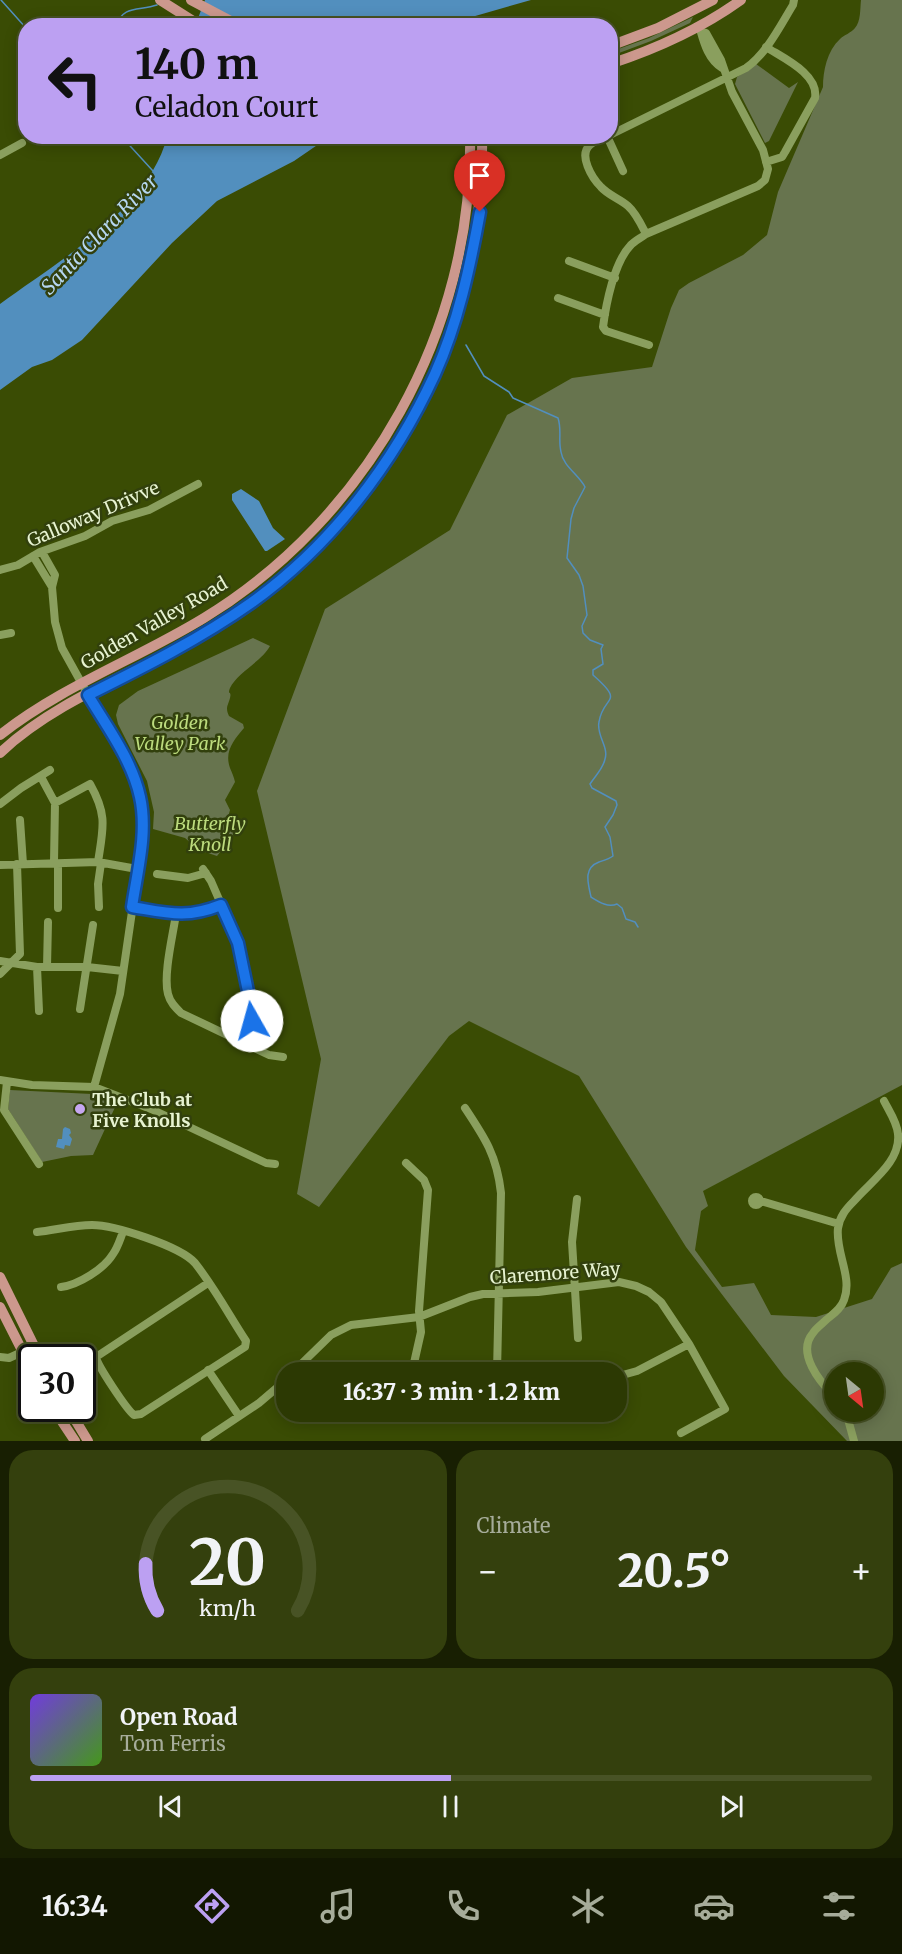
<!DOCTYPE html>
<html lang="en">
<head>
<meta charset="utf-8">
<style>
	body { margin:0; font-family:Merriweather,serif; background:#34400d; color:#f1f3f6; height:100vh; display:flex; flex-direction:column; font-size:22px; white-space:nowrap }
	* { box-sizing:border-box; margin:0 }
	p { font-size:20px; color:#a6ac9a }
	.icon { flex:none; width:33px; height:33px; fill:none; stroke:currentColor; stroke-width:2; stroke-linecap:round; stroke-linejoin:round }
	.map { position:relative; height:1441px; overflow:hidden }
	.sheet { display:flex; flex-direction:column; gap:9px; padding:9px; background:#181f02; flex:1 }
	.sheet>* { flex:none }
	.hud { position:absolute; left:18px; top:18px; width:600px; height:126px; border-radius:24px; box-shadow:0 3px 15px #0003,0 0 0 2px #485325; background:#bca0f2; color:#111; overflow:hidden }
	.needle { width:39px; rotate:151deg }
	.buttons { position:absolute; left:824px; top:1362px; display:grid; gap:12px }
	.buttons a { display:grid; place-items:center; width:60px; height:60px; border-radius:50%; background:#2c3903; box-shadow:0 3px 15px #0003,0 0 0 2px #485325; font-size:30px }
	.speed { position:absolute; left:18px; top:1344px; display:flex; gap:12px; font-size:30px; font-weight:700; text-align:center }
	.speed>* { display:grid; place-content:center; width:78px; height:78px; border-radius:50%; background:#2c3903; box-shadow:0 3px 15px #0003,0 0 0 2px #485325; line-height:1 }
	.speed .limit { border:3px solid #111; border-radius:9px; background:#fff; color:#111 }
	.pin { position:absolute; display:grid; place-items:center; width:51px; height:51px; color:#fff; margin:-62px -26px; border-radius:50% 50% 50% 0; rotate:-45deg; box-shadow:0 0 6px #0007 }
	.pin .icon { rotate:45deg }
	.me { position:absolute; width:66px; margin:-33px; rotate:353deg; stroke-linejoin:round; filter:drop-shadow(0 0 4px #0008) }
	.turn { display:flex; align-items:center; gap:21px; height:126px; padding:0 18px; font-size:27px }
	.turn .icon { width:78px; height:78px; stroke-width:2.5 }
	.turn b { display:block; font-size:42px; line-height:51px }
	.big { font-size:45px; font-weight:800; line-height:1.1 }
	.sheet .tile { flex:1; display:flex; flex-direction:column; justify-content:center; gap:9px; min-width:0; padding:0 21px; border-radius:24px; background:#34400d }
	.sheet .dial { align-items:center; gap:0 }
	.dial svg { height:156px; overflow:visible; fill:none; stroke:#485325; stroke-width:7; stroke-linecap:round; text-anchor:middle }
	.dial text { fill:#f1f3f6; stroke:none }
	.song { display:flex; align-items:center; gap:18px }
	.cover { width:72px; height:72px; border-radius:9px; background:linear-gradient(135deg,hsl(260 70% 55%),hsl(100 70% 35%)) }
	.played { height:6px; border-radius:3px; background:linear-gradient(90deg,#bca0f2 50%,#485325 50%) }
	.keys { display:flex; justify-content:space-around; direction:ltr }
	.heat { display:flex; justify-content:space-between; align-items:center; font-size:33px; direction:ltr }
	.sheet .tiles { flex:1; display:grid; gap:9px; grid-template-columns:1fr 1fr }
	.tile:last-child { grid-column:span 2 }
	.trip { position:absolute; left:276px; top:1362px; width:351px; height:60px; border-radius:24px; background:#2c3903; box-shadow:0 3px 15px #0003,0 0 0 2px #485325; font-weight:800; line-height:60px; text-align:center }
	.dock { display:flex; height:96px; justify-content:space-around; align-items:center; background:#121701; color:#a6ac9a }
	.dock .icon { width:42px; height:42px }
	.dock .selected { color:#bca0f2 }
	.dock b { font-size:27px; color:#f1f3f6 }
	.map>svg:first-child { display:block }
</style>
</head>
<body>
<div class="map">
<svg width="902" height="1441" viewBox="0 0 902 1441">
	<rect width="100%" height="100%" fill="#3a4c04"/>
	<path fill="#67744e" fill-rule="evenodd" d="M861,0H902V1085L703,1191L708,1206L701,1211L695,1250L722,1287L754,1283L771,1315L816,1317L872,1299L891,1268L902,1263V1441H847L784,1376L686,1247L579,1076L469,1021L449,1036L319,1207L297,1194L321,1059L257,791L325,609L450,530L507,415L572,378L652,367L671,308L679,290L689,283L743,255L767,235L778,192L823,87C823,71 827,51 840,39C844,35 851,33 855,28C861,21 860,9 861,0ZM834,1372H873V1412H834Z
		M693,17L690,23L651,41L611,56L610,52L649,38Z
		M756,64L789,88L798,82L769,141L765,143L735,84L737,77Z
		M253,638L270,646C262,661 237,673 230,688C227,696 232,690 230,698C228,706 225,707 229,716L243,724L244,728C234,740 224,751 230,768C232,773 234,777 235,782L225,800L230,810L227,821L239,828L217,856L199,850L185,838L153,829L154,812L147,781L118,724L116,715L119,705L138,691Z
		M10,1090L92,1094L117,1103L93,1155L71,1156L42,1162L8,1109Z"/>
	<path fill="#528fbe" d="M205,0H531L444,25L195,26Z
		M167,137H329L294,161L217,201L172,243L82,340L52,360L32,367L0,390V304C57,262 149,209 167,137Z
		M241,489L259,501L273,528L285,539L267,551H265L232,500V494Z
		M65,1127L70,1129L71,1133L69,1135L72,1139L70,1146L65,1145L64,1149L56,1147L58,1139H62L63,1129Z"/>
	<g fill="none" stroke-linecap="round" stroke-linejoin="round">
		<path stroke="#528fbe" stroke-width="1.5" d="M1,0L26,28
			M116,26C123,5 138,11 157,5
			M121,136L153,171
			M466,345L484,376L509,392L513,398L558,418C562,430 558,440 561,452C563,466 579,475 585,487L574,508L571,519L567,558L579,575L583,586L587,615L582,626L583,633L590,640L603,645L601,649L603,664L593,670V675C626,704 603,695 599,722C596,735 609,747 605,759C603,769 595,776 590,784L592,788L616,801L617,805L613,815L605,827L610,837L613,856C609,859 605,860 599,862C583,868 588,883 591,897C599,902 608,908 617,904L622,908L626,919L635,922L638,927"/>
		<path stroke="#8a9f5e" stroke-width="8" d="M700,29C704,43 708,59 722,68
			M766,47C783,58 819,74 815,98L785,152L782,157L766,162
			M610,135L746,68C767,53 780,26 793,5L794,0
			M607,136C602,139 594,141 590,145C578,155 592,178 601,187C608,195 620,199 628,206C636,213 641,224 646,234
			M607,136L623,171
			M0,155L22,143
			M569,261L615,278
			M558,298L605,315
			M649,345L606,331L603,327C606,304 614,263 630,246C634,241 641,238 646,234L758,186L765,180L768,169L763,150L732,92L721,60L706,33L701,32
			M42,552L55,575L52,587L55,622L62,648L133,776L140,797L143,836L120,994L94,1087
			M33,556L52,587
			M0,570L18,565L40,552L85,536L112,521L149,510L198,484
			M0,635L11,633
			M41,777L55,803
			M55,803L90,784C108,816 103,828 98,862
			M0,804L21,788L50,770
			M20,820L23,864
			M54,862L55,803
			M58,863V908
			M0,865L98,862L137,869
			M203,869L211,881L238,943L251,1006L252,1021L244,1043
			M157,874L188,878L206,873
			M99,907L98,884L101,863
			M133,907C168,913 186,919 221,905
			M176,914C173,935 163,975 168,994C170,1002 175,1007 181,1013L269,1055L283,1057
			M0,961L37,967H87L123,971
			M37,967L39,1011
			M47,967L48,922
			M0,974L20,954L17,864
			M80,1009L93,925
			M0,1080L32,1085L94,1087L151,1109L266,1163L275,1164
			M7,1082L4,1110L39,1164
			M465,1108C485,1138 497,1156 501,1193L497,1372
			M406,1163L424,1180L428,1190L419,1311L421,1332L412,1372
			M752 1201a4 4 0 1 1 8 0a4 4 0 1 1-8 0Z
			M577,1199L572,1242L578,1338
			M761,1201L839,1224
			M37,1232C55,1230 74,1225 92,1225C114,1225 180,1246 195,1263C214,1287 229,1315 246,1341L245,1347L141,1414L134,1415C127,1410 97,1365 96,1357L208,1283
			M61,1287C78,1285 104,1269 113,1254C118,1247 120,1239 123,1232
			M0,1357L9,1358L22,1352
			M208,1370L239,1416
			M293,1372L331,1335L351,1325L419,1317L470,1297L483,1294L538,1292L619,1282L636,1286L649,1292L661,1302L689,1344L725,1409L681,1433
			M619,1376L637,1371L689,1344
			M834,1396C820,1382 796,1353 813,1333C816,1328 822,1324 826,1320C833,1314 841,1309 844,1300C853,1277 835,1252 838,1228C840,1216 846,1209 854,1201C870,1182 901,1162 898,1134C897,1122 889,1111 884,1101
			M846,1412L854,1441
			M205,1439L259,1403L286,1380"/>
		<path stroke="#cc988d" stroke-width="10" d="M160,0L201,26
			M191,0L240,26
			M610,46L658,28L713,0
			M610,64C656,49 702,28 741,0
			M0,735C62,686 137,659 204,618C368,518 474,329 470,136
			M0,753C59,697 149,668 218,625C383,522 486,331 482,136
			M0,1277L40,1358
			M0,1307L32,1370
			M53,1408L75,1441
			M68,1408L88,1441"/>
	</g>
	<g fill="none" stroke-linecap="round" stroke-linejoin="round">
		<defs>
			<path id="route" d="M252,1021L251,1006L238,943L221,905C186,919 168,913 132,907C137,872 148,833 140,797C132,760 107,727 88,695C144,667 200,639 251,603C331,546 394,463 435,374C458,323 470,267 480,212"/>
		</defs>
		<use href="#route" stroke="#114b97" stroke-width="15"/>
		<use href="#route" stroke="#1a73e8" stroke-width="10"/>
	</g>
	<circle fill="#c6a6f0" stroke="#32400d" stroke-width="2" cx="80" cy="1109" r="6"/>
	<g text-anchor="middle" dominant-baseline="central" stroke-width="5" stroke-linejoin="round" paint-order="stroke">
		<g font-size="18" fill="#e7f3d1" stroke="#32400d">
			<text transform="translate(93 514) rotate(-23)">Galloway Drivve</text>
			<text transform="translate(154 623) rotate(-30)">Golden Valley Road</text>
			<text transform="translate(555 1273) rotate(-4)">Claremore Way</text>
		</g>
		<g font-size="18" font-style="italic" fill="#bcdb7d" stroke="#32400d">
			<text x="180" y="722">Golden<tspan x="180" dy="21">Valley Park</tspan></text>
			<text x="210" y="823">Butterfly<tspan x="210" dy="21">Knoll</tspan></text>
		</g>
		<g font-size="18" font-weight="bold" fill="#e7f3d1" stroke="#32400d" text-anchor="start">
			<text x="92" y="1099">The Club at<tspan x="92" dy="21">Five Knolls</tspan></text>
		</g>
		<g font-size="20" font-style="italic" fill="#b6d6f0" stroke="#32400d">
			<text transform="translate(99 234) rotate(-46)">Santa Clara River</text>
		</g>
	</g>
</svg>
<div class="buttons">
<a><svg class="needle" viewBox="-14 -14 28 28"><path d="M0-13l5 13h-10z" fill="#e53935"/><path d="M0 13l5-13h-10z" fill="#a6ac9a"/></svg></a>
</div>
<div class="speed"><div class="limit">30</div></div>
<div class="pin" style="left:480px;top:212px;background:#d93025"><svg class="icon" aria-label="arrive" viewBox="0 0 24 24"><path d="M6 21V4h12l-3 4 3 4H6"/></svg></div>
<svg class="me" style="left:252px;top:1021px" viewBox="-20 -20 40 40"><circle r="19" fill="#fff"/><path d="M0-13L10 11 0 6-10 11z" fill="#1a73e8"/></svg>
<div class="trip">16:37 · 3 min · 1.2 km</div>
<div class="hud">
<div class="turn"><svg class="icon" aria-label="left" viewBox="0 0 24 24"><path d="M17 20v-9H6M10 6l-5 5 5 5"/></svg><div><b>140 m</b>Celadon Court</div></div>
</div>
</div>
<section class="sheet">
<div class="tiles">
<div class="tile dial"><svg viewBox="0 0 100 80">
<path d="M14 69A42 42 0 1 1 86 69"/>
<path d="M14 69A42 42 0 0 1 8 45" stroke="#bca0f2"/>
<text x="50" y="56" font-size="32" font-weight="700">20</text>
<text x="50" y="72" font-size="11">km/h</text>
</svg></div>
<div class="tile"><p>Climate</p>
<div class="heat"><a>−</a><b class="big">20.5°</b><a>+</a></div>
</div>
<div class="tile">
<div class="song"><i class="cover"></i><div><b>Open Road</b><p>Tom Ferris</p></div></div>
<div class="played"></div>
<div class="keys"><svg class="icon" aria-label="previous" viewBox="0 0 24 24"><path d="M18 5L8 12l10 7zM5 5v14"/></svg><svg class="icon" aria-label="pause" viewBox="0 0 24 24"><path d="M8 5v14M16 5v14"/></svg><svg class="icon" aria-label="next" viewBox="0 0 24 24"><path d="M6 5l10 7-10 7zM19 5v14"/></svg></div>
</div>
</div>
</section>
<nav class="dock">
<b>16:34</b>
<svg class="icon selected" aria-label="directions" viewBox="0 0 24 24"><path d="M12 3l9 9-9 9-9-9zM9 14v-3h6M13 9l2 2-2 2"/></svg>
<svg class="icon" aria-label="music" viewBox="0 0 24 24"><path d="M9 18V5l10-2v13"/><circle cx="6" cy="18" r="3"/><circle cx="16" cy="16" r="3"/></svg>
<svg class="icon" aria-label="phone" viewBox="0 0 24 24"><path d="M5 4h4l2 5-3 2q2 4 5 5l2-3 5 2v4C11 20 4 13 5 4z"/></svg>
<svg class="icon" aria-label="climate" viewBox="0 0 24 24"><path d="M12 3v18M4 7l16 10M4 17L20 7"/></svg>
<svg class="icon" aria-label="car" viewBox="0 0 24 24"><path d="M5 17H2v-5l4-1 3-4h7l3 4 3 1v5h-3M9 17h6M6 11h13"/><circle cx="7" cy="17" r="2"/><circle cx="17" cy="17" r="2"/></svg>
<svg class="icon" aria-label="filters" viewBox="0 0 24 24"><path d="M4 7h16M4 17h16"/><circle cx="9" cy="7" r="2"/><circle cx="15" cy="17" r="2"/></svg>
</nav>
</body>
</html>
